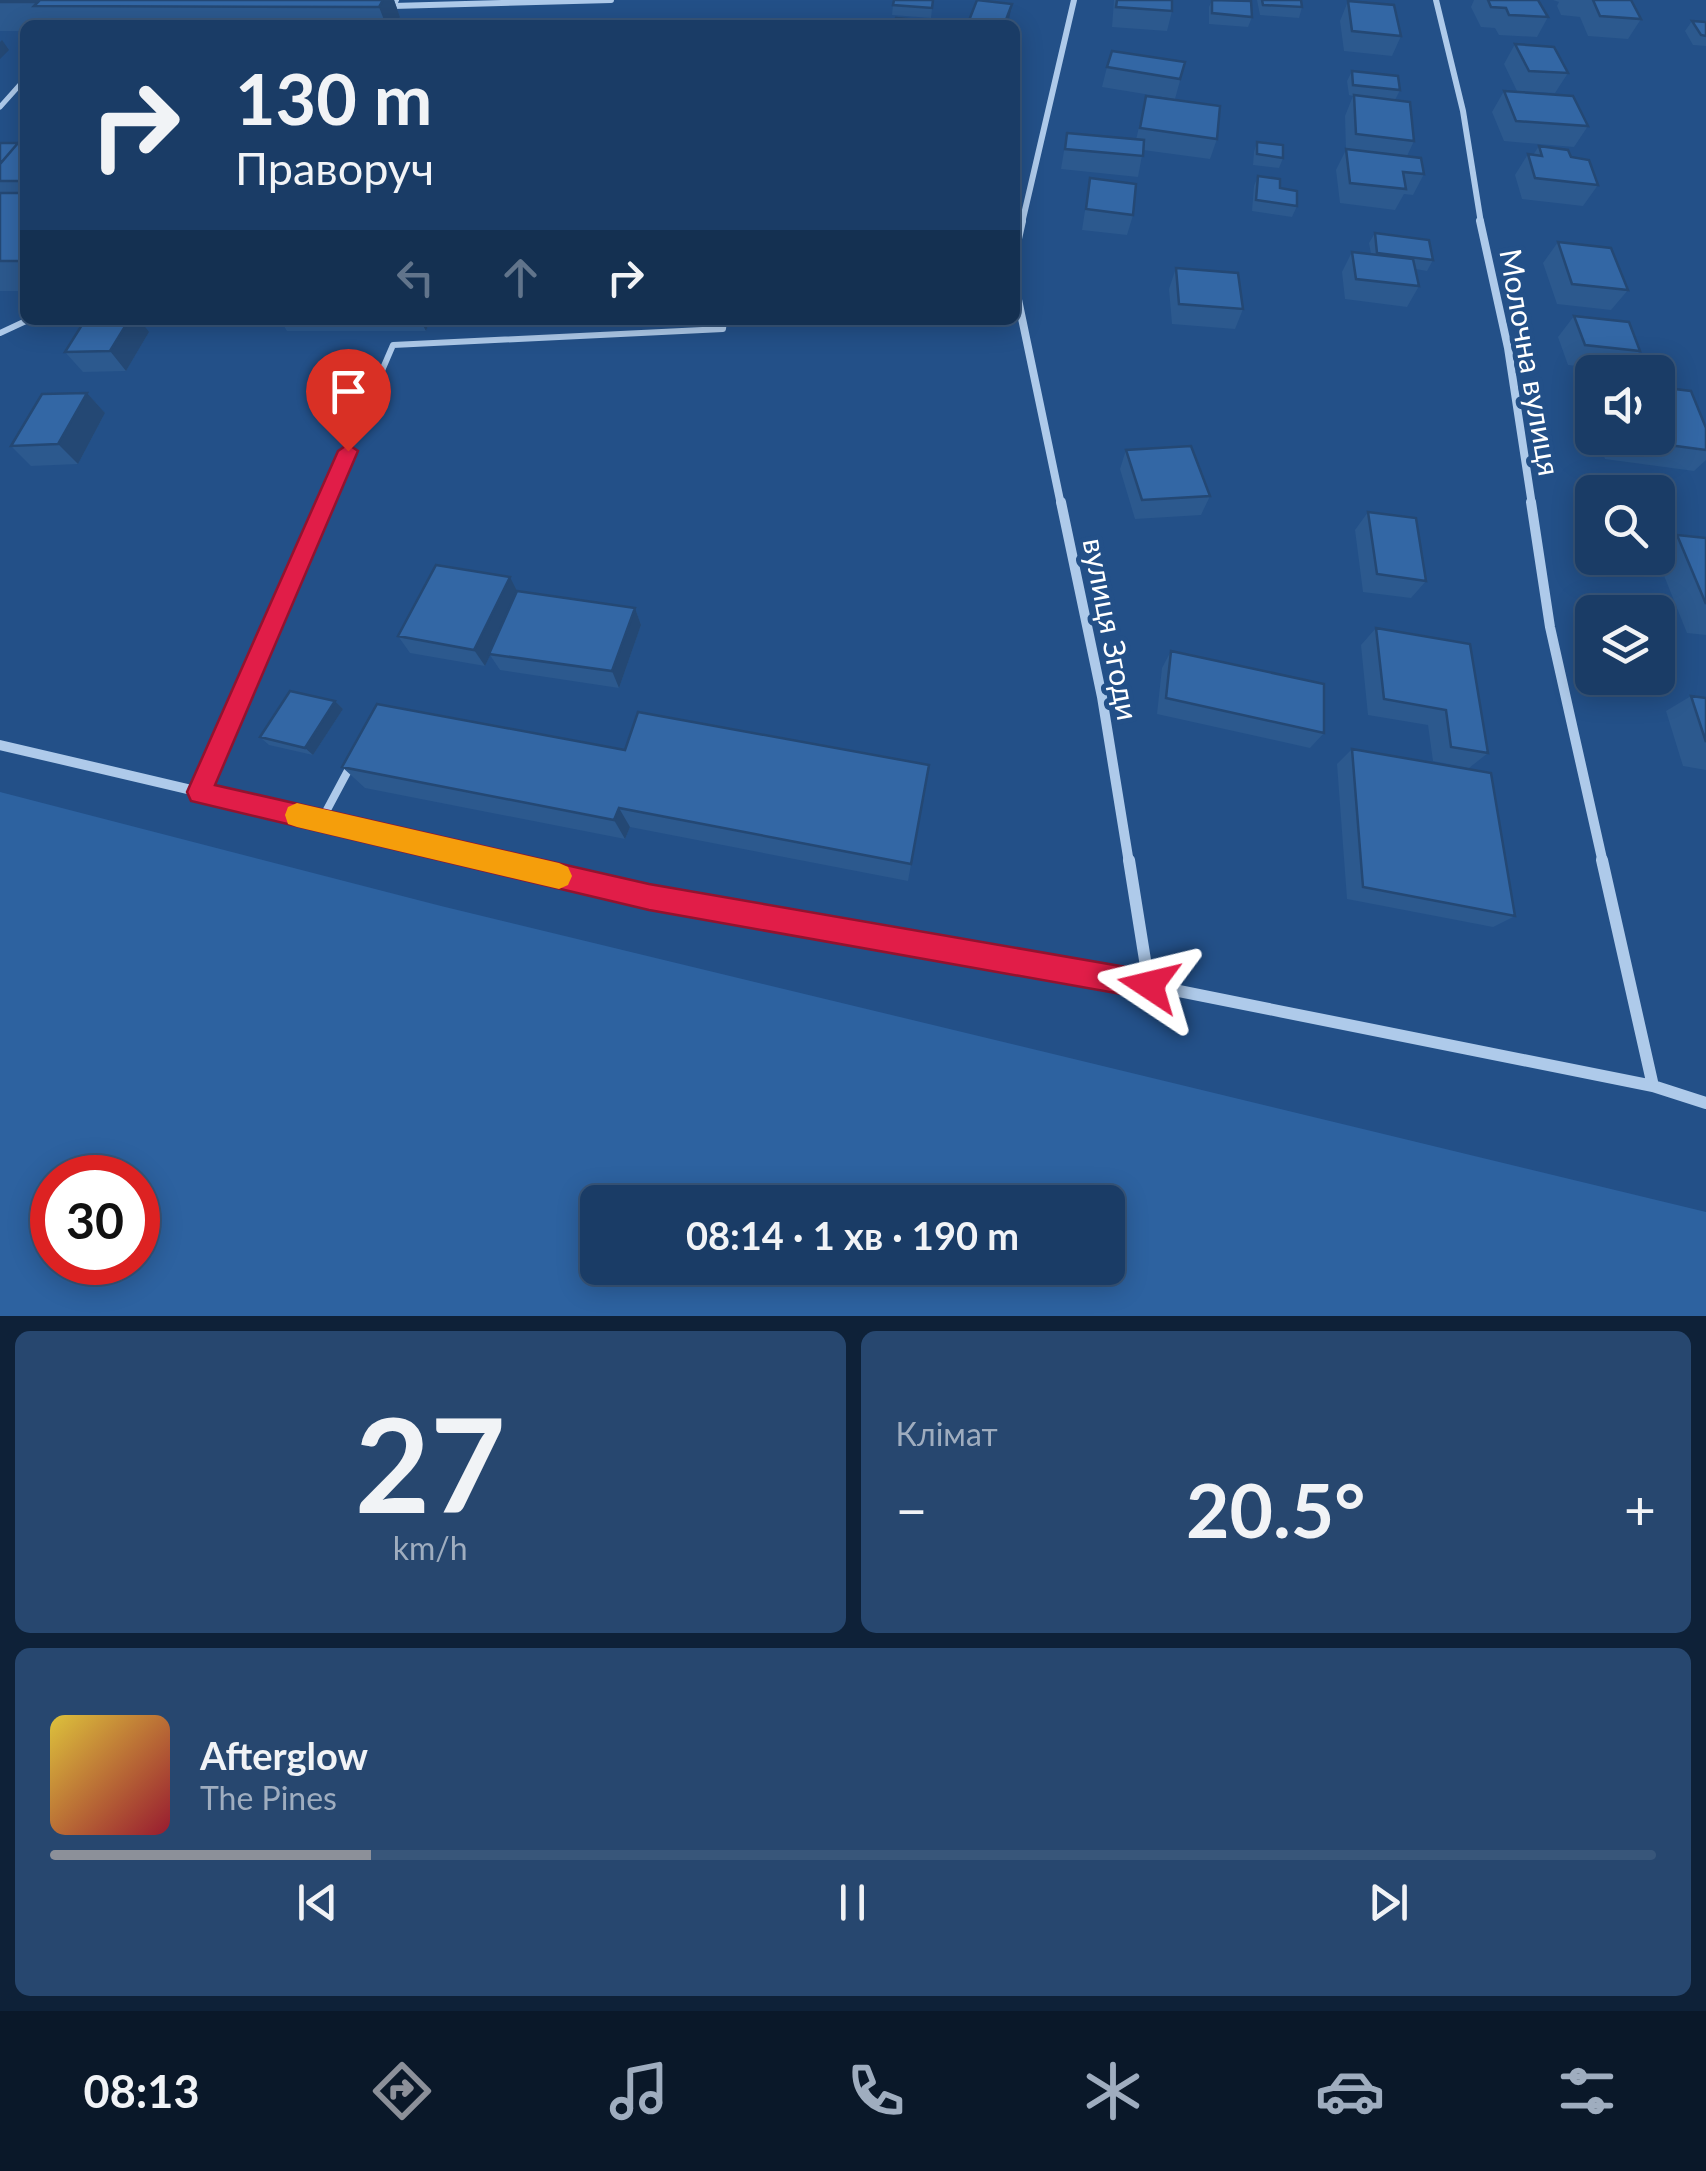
<!DOCTYPE html>
<html lang="uk">
<head>
<meta charset="utf-8">
<style>
	body { margin:0; font-family:Lato,sans-serif; background:#27476f; color:#f1f3f6; height:100vh; display:flex; flex-direction:column; font-size:38px; white-space:nowrap }
	* { box-sizing:border-box; margin:0 }
	p { font-size:32px; color:#9fadbf }
	.icon { flex:none; width:55px; height:55px; fill:none; stroke:currentColor; stroke-width:2; stroke-linecap:round; stroke-linejoin:round }
	.map { position:relative; height:1316px; overflow:hidden }
	.side { display:flex; flex-direction:column; gap:15px; padding:15px; background:#0e2138; flex:1 }
	.side>* { flex:none }
	.banner { position:absolute; left:20px; top:20px; width:1000px; height:305px; border-radius:15px; box-shadow:0 5px 25px #0003,0 0 0 2px #38567a; background:#1a3c66; color:#f1f3f6; overflow:hidden }
	.tools { position:absolute; left:1575px; top:355px; display:grid; gap:20px }
	.tools a { display:grid; place-items:center; width:100px; height:100px; border-radius:15px; background:#1a3c66; box-shadow:0 5px 25px #0003,0 0 0 2px #38567a; font-size:50px }
	.speed { position:absolute; left:30px; top:1155px; display:flex; gap:20px; font-size:50px; font-weight:700; text-align:center }
	.speed>* { display:grid; place-content:center; width:130px; height:130px; border-radius:50%; background:#1a3c66; box-shadow:0 5px 25px #0003,0 0 0 2px #38567a; line-height:1 }
	.speed .limit { border:15px solid #d22; background:#fff; color:#111 }
	.pin { position:absolute; display:grid; place-items:center; width:85px; height:85px; color:#fff; margin:-102px -42px; border-radius:50% 50% 50% 0; rotate:-45deg; box-shadow:0 0 10px #0007 }
	.pin .icon { rotate:45deg }
	.me { position:absolute; width:110px; margin:-55px; rotate:280deg; stroke-linejoin:round; filter:drop-shadow(0 0 8px #0008) }
	.turn { display:flex; align-items:center; gap:35px; height:210px; padding:0 50px; font-size:45px }
	.turn .icon { width:130px; height:130px; stroke-width:2.5 }
	.turn b { display:block; font-size:70px; line-height:85px }
	.lanes { display:flex; align-items:center; height:95px; padding:0 50px; background:#0003; justify-content:center; gap:50px; direction:ltr }
	.lanes .off { opacity:.35 }
	.big { font-size:75px; font-weight:700; line-height:1.1 }
	.side .tile { flex:1; display:flex; flex-direction:column; justify-content:center; gap:15px; min-width:0; padding:0 35px; border-radius:15px; background:#27476f }
	.side .dial { align-items:center; gap:0 }
	.dial b { font-size:130px; line-height:1 }
	.song { display:flex; align-items:center; gap:30px }
	.cover { width:120px; height:120px; border-radius:15px; background:linear-gradient(135deg,hsl(50 70% 55%),hsl(350 70% 35%)) }
	.played { height:10px; border-radius:5px; background:linear-gradient(90deg,#8c9099 20%,#38567a 20%) }
	.keys { display:flex; justify-content:space-around; direction:ltr }
	.heat { display:flex; justify-content:space-between; align-items:center; font-size:55px; direction:ltr }
	.side .tiles { flex:1; display:grid; gap:15px; grid-template-columns:1fr 1fr }
	.tile:last-child { grid-column:span 2 }
	.trip { position:absolute; left:580px; top:1185px; width:545px; height:100px; border-radius:15px; background:#1a3c66; box-shadow:0 5px 25px #0003,0 0 0 2px #38567a; font-weight:700; line-height:100px; text-align:center }
	.tab-bar { display:flex; height:160px; justify-content:space-around; align-items:center; background:#0a1829; color:#9fadbf }
	.tab-bar .icon { width:70px; height:70px }
	.tab-bar .current { color:#8c9099 }
	.tab-bar b { font-size:45px; color:#f1f3f6 }
	.map>svg:first-child { display:block }
</style>
</head>
<body>
<div class="map">
<svg width="1706" height="1316" viewBox="0 0 1706 1316">
	<rect width="100%" height="100%" fill="#235088"/>
	<path fill="#2d62a0" fill-rule="evenodd" d="M0,792L441,906L1706,1212V1316H0ZM52,1178H138V1262H52ZM598,1202H1108V1268H598Z"/>
	<g fill="none" stroke-linecap="round" stroke-linejoin="round">
		<path stroke="#aecaea" stroke-width="5" d="M0,107L25,79"/>
		<path stroke="#aecaea" stroke-width="6" d="M0,333L28,320
			M324,505L393,345L723,329L724,320"/>
		<path stroke="#aecaea" stroke-width="8" d="M200,793L325,502
			M321,821L352,763"/>
		<path stroke="#aecaea" stroke-width="6" d="M396,0L393,6L611,0
			M1436,0L1463,111L1481,223
			M1022,223L1074,0"/>
		<path stroke="#aecaea" stroke-width="8" d="M1480,221L1508,348L1532,505
			M1015,252L1022,221
			M1015,285L1061,505"/>
		<path stroke="#aecaea" stroke-width="10" d="M1061,502L1102,697L1129,863
			M1531,502L1550,627L1603,863
			M0,745L503,863"/>
		<path stroke="#aecaea" stroke-width="12" d="M492,860L649,897L1149,985L1653,1086L1706,1103
			M1129,860L1149,985
			M1602,860L1653,1086"/>
	</g>
	<path fill="#2c598e" d="M0,0H394L400,17L396,25H25V31H0Z
		M933,0L931,18L892,15L893,5Z
		M1114,0H1172V11L1167,31L1112,27Z
		M1212,0H1242L1252,17L1248,27L1209,24V7Z
		M1257,0H1301L1302,7L1299,18L1260,15Z
		M1474,0H1538L1548,17L1537,37L1499,35L1495,28L1481,27L1471,7Z
		M1553,0H1631L1641,19L1628,39L1588,36L1580,17L1561,15L1557,6L1559,2Z
		M1348,1L1401,36L1392,56L1344,51L1340,21Z
		M1692,21L1706,22V46L1693,45L1685,31Z
		M1515,44L1568,73L1555,93L1517,91L1504,64Z
		M1185,62L1175,99L1102,87L1107,67Z
		M1352,71L1400,90L1395,100L1414,141L1407,156L1424,174L1413,195L1404,194L1395,210L1340,203L1336,170L1346,150L1345,116L1353,96L1349,95L1347,81Z
		M1504,91L1588,126L1574,147L1504,141L1492,112Z
		M1146,96L1217,139L1210,159L1143,150L1138,177L1061,169L1067,133L1136,140Z
		M25,135V291H0V143H18Z
		M1257,142L1283,158L1279,168L1253,165L1254,152Z
		M1539,146L1571,157L1598,185L1583,206L1522,199L1515,175L1528,154L1533,155Z
		M1258,176L1280,188L1297,206L1292,217L1252,211L1254,186Z
		M1090,178L1133,215L1127,235L1082,230Z
		M1375,233L1433,260L1427,271L1416,269L1419,286L1407,307L1345,299L1342,272L1352,252L1371,254L1369,243Z
		M1558,242L1628,290L1611,310L1557,304L1543,263Z
		M1176,268L1243,309L1235,329L1172,324L1169,289Z
		M1574,316L1640,351L1622,371L1568,365L1558,337Z
		M280,320H430L426,331H287Z
		M149,332L126,371L83,372L65,352Z
		M87,393L105,413L78,464L31,466L11,446Z
		M1592,394V418L1587,400Z
		M1706,428V460L1694,471L1605,459L1598,438H1658Z
		M1126,450L1210,496L1201,515L1135,519L1120,469Z
		M1368,512L1426,581L1411,598L1363,592L1355,530Z
		M1677,535L1706,538V635L1687,633L1657,558L1658,552Z
		M517,591L635,608L641,625L619,688L500,670L490,655L485,666L410,653L398,636Z
		M1376,628L1488,753L1469,768L1433,761L1428,725L1368,715L1361,645Z
		M1171,651L1324,733L1310,748L1157,714L1162,668Z
		M1691,696L1706,698V770L1683,766L1666,711Z
		M335,701L343,709L313,755L269,745L260,737Z
		M1352,749L1515,916L1493,927L1347,899L1337,764Z
		M625,750L929,765L908,881L630,827L625,839L365,788L342,767Z"/>
	<path fill="#244874" d="M383,0H394L400,17L396,25H386L379,7Z
		M1012,4L1008,25H1004Z
		M2,40L9,50L0,59V42Z
		M25,253V268L19,261Z
		M129,320H140L149,332L126,371L110,351Z
		M420,320H430L426,331Z
		M87,393L105,413L78,464L58,444Z
		M510,577L519,595L485,666L474,650Z
		M635,608L641,625L619,688L612,671Z
		M335,701L343,709L313,755L305,748Z
		M619,808L630,827L625,839L614,820Z"/>
	<path fill="#3367a5" stroke="#244874" stroke-width="2.5" d="M0,0H383L379,7L34,6L38,2H0Z
		M894,0H933L932,8L893,5Z
		M977,0L1012,4L1004,25L968,23Z
		M1117,0H1172V11L1116,7Z
		M1212,0L1251,1L1252,17L1212,13Z
		M1262,0H1301L1302,7L1263,5Z
		M1488,0H1538L1548,17L1509,15L1506,8L1491,7Z
		M1593,0H1631L1641,19L1600,16Z
		M1348,1L1394,5L1401,36L1352,31Z
		M896,18L930,21L929,25H894Z
		M1692,21L1706,22V36L1701,35Z
		M1515,44L1554,47L1568,73L1529,71Z
		M1112,51L1185,62L1180,79L1107,67Z
		M1352,71L1398,76L1400,90L1353,85Z
		M1504,91L1573,96L1588,126L1516,121Z
		M1354,95L1410,102L1414,141L1356,134Z
		M1146,96L1220,106L1217,139L1140,128Z
		M1067,133L1144,140L1143,156L1065,149Z
		M25,135V181H0V164Z
		M1257,142L1283,145V158L1257,154Z
		M0,143H18L0,164Z
		M1539,146L1568,150L1571,157L1589,160L1598,185L1535,178L1528,154L1542,156Z
		M1346,149L1421,158L1424,174L1403,172L1406,189L1350,183Z
		M1258,176L1280,179V188L1297,191V206L1256,200Z
		M1090,178L1136,184L1133,215L1086,209Z
		M0,193H25V253L19,261H0Z
		M1375,233L1429,240L1433,260L1377,253Z
		M1558,242L1611,248L1628,290L1572,284Z
		M1352,252L1413,259L1419,286L1356,279Z
		M1176,268L1238,273L1243,309L1179,304Z
		M1574,316L1629,322L1640,351L1585,345Z
		M85,320H129L110,351L65,352Z
		M1658,387L1691,391L1706,428V450L1624,439L1623,438H1658Z
		M87,393L58,444L11,446L42,394Z
		M1191,446L1210,496L1142,500L1126,450Z
		M1368,512L1416,518L1426,581L1377,574Z
		M1677,535L1706,538V604Z
		M436,565L510,577L474,650L398,636Z
		M517,591L635,608L612,671L489,654Z
		M1376,628L1470,644L1488,753L1451,747L1446,710L1384,699Z
		M1171,651L1324,684V733L1166,698Z
		M290,691L335,701L305,748L260,737Z
		M1691,696L1706,698V742Z
		M377,704L625,750L638,712L929,765L911,864L619,808L614,820L342,767Z
		M1352,749L1491,773L1515,916L1363,887Z"/>
	<path fill="#e11d48" stroke="#92132f" stroke-width="2.5" d="M348,444L358,451L215,785L649,884L1149,971L1159,975L1163,985L1159,995L1149,999L649,910L191,801L187,792L338,451Z"/>
	<path fill="#f59e0b" d="M297,803L559,863L568,867L572,876L568,885L559,889L297,827L288,824L285,815L288,807Z"/>
	<g text-anchor="middle" dominant-baseline="central" stroke-width="10" stroke-linejoin="round" paint-order="stroke">
		<g font-size="30" fill="#fff" stroke="#235088">
			<text transform="translate(1531 362) rotate(80)">Молочна вулиця</text>
			<text transform="translate(1112 629) rotate(79)">вулиця Згоди</text>
		</g>
	</g>
</svg>
<div class="tools">
<a><svg class="icon" aria-label="sound" viewBox="0 0 24 24"><path d="M4 9h4l5-4v14l-5-4H4zM17 9q2 3 0 6"/></svg></a>
<a><svg class="icon" aria-label="search" viewBox="0 0 24 24"><circle cx="10" cy="10" r="6"/><path d="M15 15l6 6"/></svg></a>
<a><svg class="icon" aria-label="layers" viewBox="0 0 24 24"><path d="M12 4l9 5-9 5-9-5zM3 14l9 5 9-5"/></svg></a>
</div>
<div class="speed"><div class="limit">30</div></div>
<div class="pin" style="left:348px;top:451px;background:#d93025"><svg class="icon" aria-label="arrive" viewBox="0 0 24 24"><path d="M6 21V4h12l-3 4 3 4H6"/></svg></div>
<svg class="me" style="left:1149px;top:985px" viewBox="-20 -20 40 40"><path d="M0-17L14 15 0 8-14 15z" fill="#e11d48" stroke="#fff" stroke-width="4"/></svg>
<div class="trip">08:14 · 1 хв · 190 m</div>
<div class="banner">
<div class="turn"><svg class="icon" aria-label="right" viewBox="0 0 24 24"><path d="M7 20v-9h11M14 6l5 5-5 5"/></svg><div><b>130 m</b>Праворуч</div></div>
<div class="lanes"><svg class="icon off" aria-label="left" viewBox="0 0 24 24"><path d="M17 20v-9H6M10 6l-5 5 5 5"/></svg><svg class="icon off" aria-label="ahead" viewBox="0 0 24 24"><path d="M12 20V5M6 11l6-6 6 6"/></svg><svg class="icon" aria-label="right" viewBox="0 0 24 24"><path d="M7 20v-9h11M14 6l5 5-5 5"/></svg></div>
</div>
</div>
<section class="side">
<div class="tiles">
<div class="tile dial"><b>27</b><p>km/h</p></div>
<div class="tile"><p>Клімат</p>
<div class="heat"><a>−</a><b class="big">20.5°</b><a>+</a></div>
</div>
<div class="tile">
<div class="song"><i class="cover"></i><div><b>Afterglow</b><p>The Pines</p></div></div>
<div class="played"></div>
<div class="keys"><svg class="icon" aria-label="previous" viewBox="0 0 24 24"><path d="M18 5L8 12l10 7zM5 5v14"/></svg><svg class="icon" aria-label="pause" viewBox="0 0 24 24"><path d="M8 5v14M16 5v14"/></svg><svg class="icon" aria-label="next" viewBox="0 0 24 24"><path d="M6 5l10 7-10 7zM19 5v14"/></svg></div>
</div>
</div>
</section>
<nav class="tab-bar">
<b>08:13</b>
<svg class="icon current" aria-label="directions" viewBox="0 0 24 24"><path d="M12 3l9 9-9 9-9-9zM9 14v-3h6M13 9l2 2-2 2"/></svg>
<svg class="icon" aria-label="music" viewBox="0 0 24 24"><path d="M9 18V5l10-2v13"/><circle cx="6" cy="18" r="3"/><circle cx="16" cy="16" r="3"/></svg>
<svg class="icon" aria-label="phone" viewBox="0 0 24 24"><path d="M5 4h4l2 5-3 2q2 4 5 5l2-3 5 2v4C11 20 4 13 5 4z"/></svg>
<svg class="icon" aria-label="climate" viewBox="0 0 24 24"><path d="M12 3v18M4 7l16 10M4 17L20 7"/></svg>
<svg class="icon" aria-label="car" viewBox="0 0 24 24"><path d="M5 17H2v-5l4-1 3-4h7l3 4 3 1v5h-3M9 17h6M6 11h13"/><circle cx="7" cy="17" r="2"/><circle cx="17" cy="17" r="2"/></svg>
<svg class="icon" aria-label="filters" viewBox="0 0 24 24"><path d="M4 7h16M4 17h16"/><circle cx="9" cy="7" r="2"/><circle cx="15" cy="17" r="2"/></svg>
</nav>
</body>
</html>
